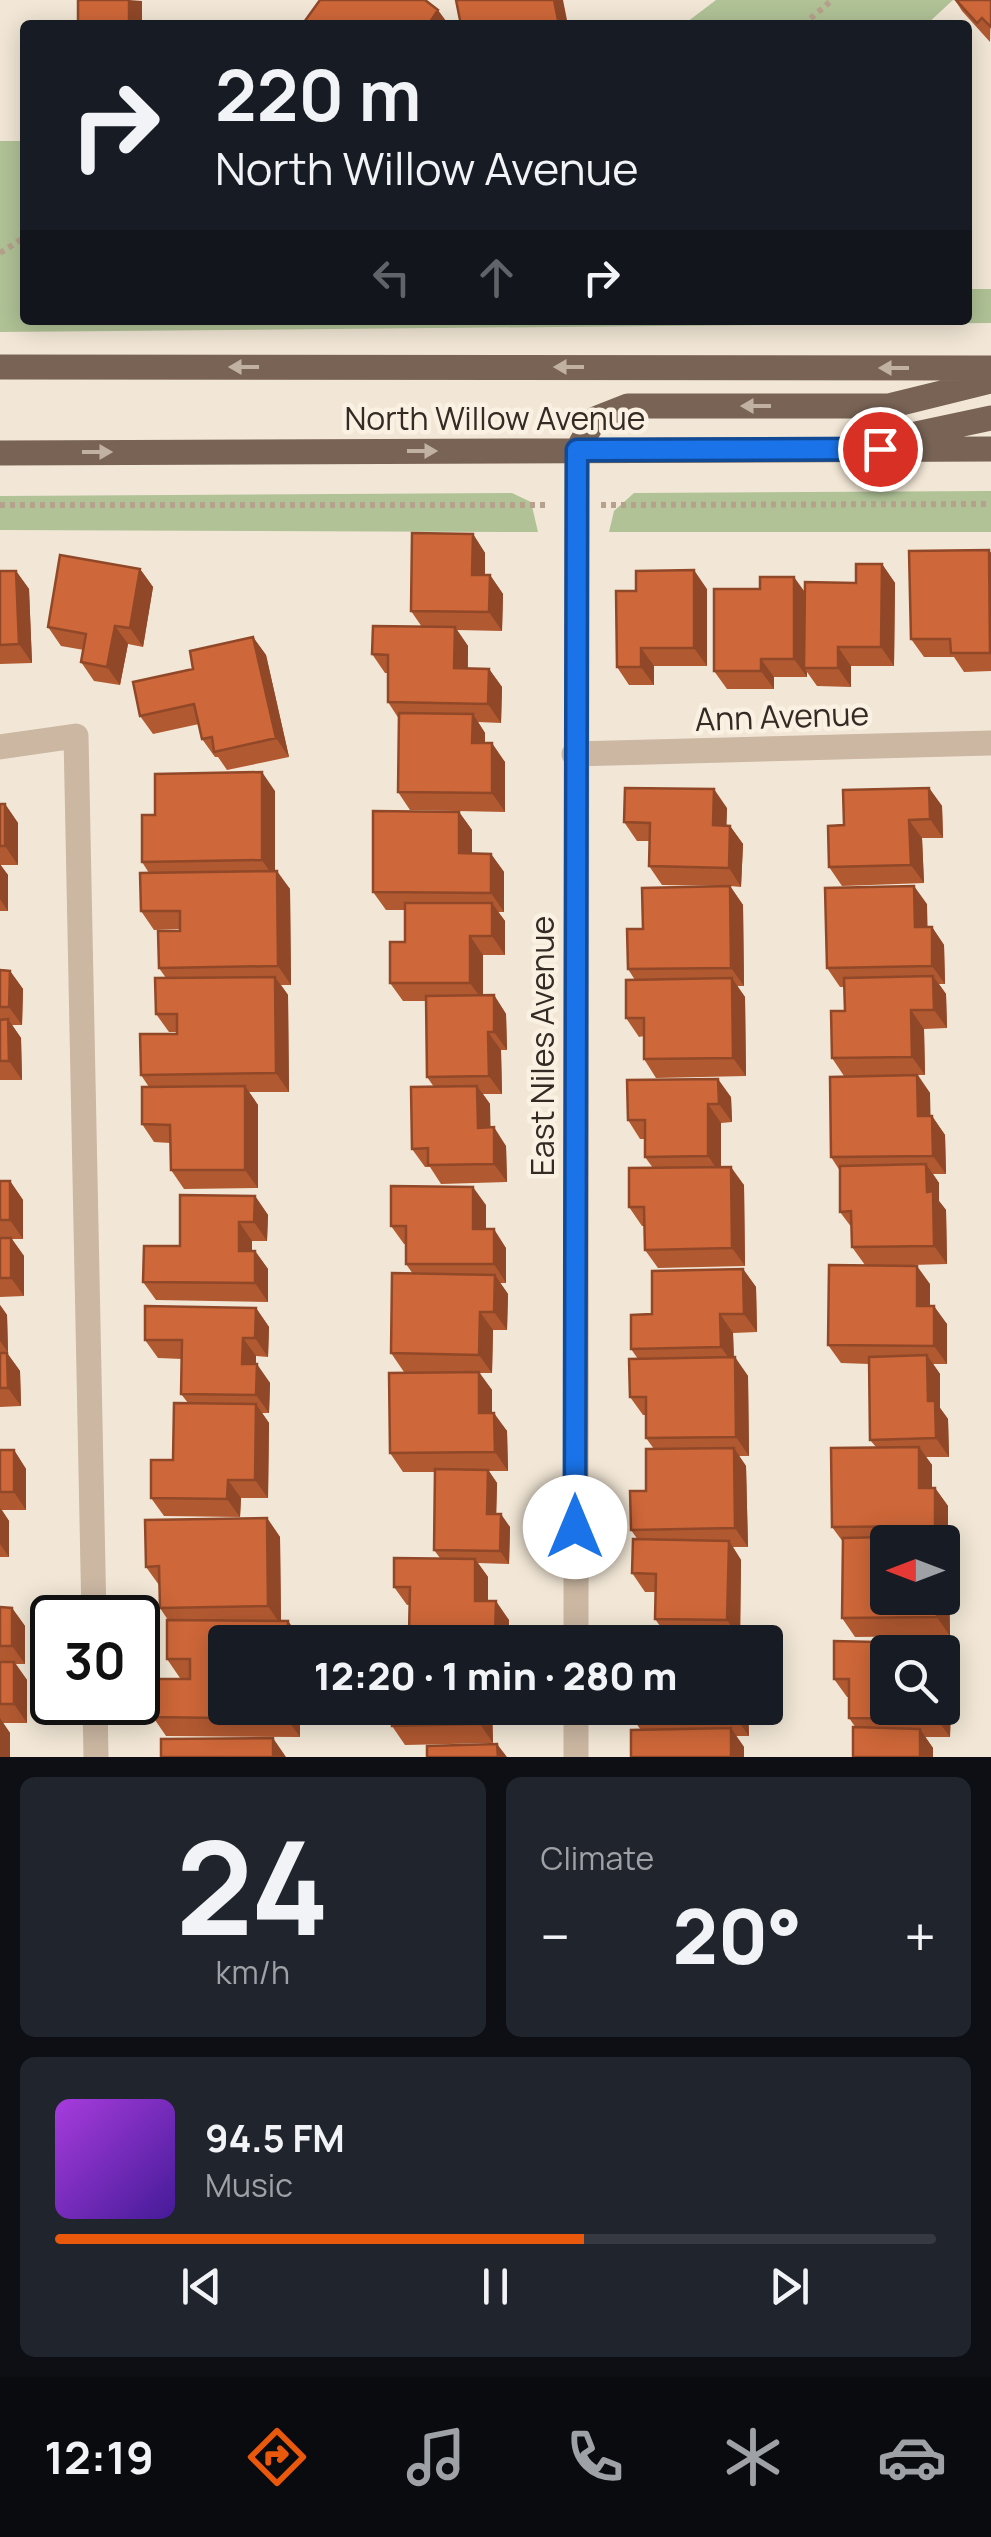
<!DOCTYPE html>
<html lang="en">
<head>
<meta charset="utf-8">
<style>
	body { margin:0; font-family:Manrope,sans-serif; background:#20242c; color:#f1f3f6; height:100vh; display:flex; flex-direction:column; font-size:38px; white-space:nowrap }
	* { box-sizing:border-box; margin:0 }
	p { font-size:32px; color:#9ea1a6 }
	.icon { flex:none; width:55px; height:55px; fill:none; stroke:currentColor; stroke-width:2; stroke-linecap:round; stroke-linejoin:round }
	.map { position:relative; height:1757px; overflow:hidden }
	.details { display:flex; flex-direction:column; gap:20px; padding:20px; background:#0d0f14; flex:1 }
	.details>* { flex:none }
	.banner { position:absolute; left:20px; top:20px; width:952px; height:305px; border-radius:10px; box-shadow:0 5px 25px #0003; background:#171b24; color:#f1f3f6; overflow:hidden }
	.needle { width:65px; rotate:270deg }
	.tools { position:absolute; left:870px; top:1525px; display:grid; gap:20px }
	.tools a { display:grid; place-items:center; width:90px; height:90px; border-radius:10px; background:#171b24; box-shadow:0 5px 25px #0003; font-size:50px }
	.speed { position:absolute; left:30px; top:1595px; display:flex; gap:20px; font-size:50px; font-weight:700; text-align:center }
	.speed>* { display:grid; place-content:center; width:130px; height:130px; border-radius:50%; background:#171b24; box-shadow:0 5px 25px #0003; line-height:1 }
	.speed .limit { border:5px solid #111; border-radius:15px; background:#fff; color:#111 }
	.pin { position:absolute; display:grid; place-items:center; width:85px; height:85px; color:#fff; margin:-42px; border:5px solid #fff; border-radius:50%; box-shadow:0 2px 10px #0007 }
	.me { position:absolute; width:110px; margin:-55px; rotate:0deg; stroke-linejoin:round; filter:drop-shadow(0 0 8px #0008) }
	.turn { display:flex; align-items:center; gap:35px; height:210px; padding:0 30px; font-size:45px }
	.turn .icon { width:130px; height:130px; stroke-width:2.5 }
	.turn b { display:block; font-size:70px; line-height:85px }
	.lanes { display:flex; align-items:center; height:95px; padding:0 30px; background:#0003; justify-content:center; gap:50px; direction:ltr }
	.lanes .off { opacity:.35 }
	.big { font-size:75px; font-weight:800; line-height:1.1 }
	.details .widget { flex:1; display:flex; flex-direction:column; justify-content:center; gap:15px; min-width:0; padding:0 35px; border-radius:15px; background:#20242c }
	.details .dial { align-items:center; gap:0 }
	.dial b { font-size:130px; line-height:1 }
	.song { display:flex; align-items:center; gap:30px }
	.cover { width:120px; height:120px; border-radius:15px; background:linear-gradient(135deg,hsl(280 70% 55%),hsl(260 70% 35%)) }
	.played { height:10px; border-radius:5px; background:linear-gradient(90deg,#ea580c 60%,#363941 60%) }
	.keys { display:flex; justify-content:space-around; direction:ltr }
	.heat { display:flex; justify-content:space-between; align-items:center; font-size:55px; direction:ltr }
	.details .tiles { flex:1; display:grid; gap:20px; grid-template-columns:1fr 1fr }
	.widget:last-child { grid-column:span 2 }
	.trip { position:absolute; left:208px; top:1625px; width:575px; height:100px; border-radius:10px; background:#171b24; box-shadow:0 5px 25px #0003; font-weight:800; line-height:100px; text-align:center }
	.dock { display:flex; height:160px; justify-content:space-around; align-items:center; background:#090b0e; color:#9ea1a6 }
	.dock .icon { width:70px; height:70px }
	.dock .current { color:#ea580c }
	.dock b { font-size:45px; color:#f1f3f6 }
	.map>svg:first-child { display:block }
</style>
</head>
<body>
<div class="map">
<svg width="991" height="1757" viewBox="0 0 991 1757">
	<rect width="100%" height="100%" fill="#f2e7d6"/>
	<path fill="#b0c296" d="M716,0H953L926,25H683Z
		M0,141H25V320H968V289H991V323L0,332Z
		M991,491V532H609L614,511L634,493Z
		M512,493L531,502L538,532L0,530V496Z"/>
	<g fill="none" stroke-linecap="round" stroke-linejoin="round">
		<path stroke="#b6a18c" stroke-width="6" stroke-dasharray="5 5" stroke-linecap="butt" d="M803,25L832,0
			M0,253L25,237
			M0,505H549
			M601,505L991,504"/>
		<path stroke="#cbb7a2" stroke-width="25" d="M0,747L76,736L94,1618
			M574,754L991,743
			M576,1642L577,450
			M95,1702L96,1757
			M576,1708V1757"/>
		<path stroke="#786355" stroke-width="25" d="M0,367L991,368
			M897,438L991,418
			M577,450L595,419L628,406H889L991,381
			M0,453L991,449"/>
	</g>
	<path fill="#b15931" d="M955,0H991L990,42L962,11Z
		M473,534L485,553V575H490L503,594L502,631L457,630L468,646V668L489,669L502,687L501,723L478,722L485,733V743L505,762V812L410,810L398,792L399,719L388,702V673H385L372,654L422,627L411,611Z
		M989,550L991,553V671L964,672L954,657H924L911,639Z
		M882,564L895,583L894,666H851V687L817,686L807,672V677H774V689H727L714,671L760,589L805,592L856,583Z
		M140,569L153,587L143,647L128,644L120,685L94,681L81,662L84,650L61,646L48,627Z
		M0,571H16L29,589L32,663L0,664Z
		M707,589V666H654V685H629L617,667Z
		M253,637L266,655L289,757L227,770L218,757H215L202,739L199,724L153,734L140,716L193,669Z
		M929,788L942,806L943,838H922L924,883L842,886L829,867Z
		M275,791V871L290,889L291,985H281L288,995L289,1092H249L258,1105V1188L184,1189L171,1170L170,1143L154,1142L142,1124L149,1087L141,1075L177,1034V1032H169L156,1014L166,978L159,968L180,929L154,930L141,911L149,873L142,862L155,815Z
		M0,804H5L18,823V865H0L8,875V911H0Z
		M727,808L726,826H730L743,844L741,887L730,886L743,905L744,986H737L745,997L746,1076L656,1078L644,1059V1036L639,1037L626,1018L635,980L628,969L729,886L662,885L649,866L650,841H637L624,822Z
		M459,812L472,830V853L491,854L504,872V912H498L505,921V955H483V995H494L506,1014L507,1050H501L502,1094H483L490,1104V1127L506,1146L507,1182L441,1184L430,1167H425L412,1149L434,1087L427,1077L426,1001H403L390,983L405,942V910H386L373,892Z
		M927,904V927H932L944,945L945,984H939L946,994L947,1028L924,1029L925,1075H918L930,1093V1116H932L945,1135L946,1174H933L939,1183V1201L946,1210L947,1264L878,1266L930,1284V1306L947,1324V1364H933L940,1374V1408L948,1419L949,1457H926L932,1465V1488H935L948,1506V1545H942V1542H888L943,1573L949,1582L950,1636L855,1637L842,1618L843,1542L832,1527L876,1447L870,1440L869,1364L841,1363L828,1345L865,1265L852,1247V1228L840,1212V1171L831,1157L844,1076L832,1058L845,1011V987H840L827,968Z
		M0,970L10,971L23,989L22,1025H12L21,1038L22,1080H0Z
		M731,1097L732,1122L721,1123V1167L744,1185L745,1266L658,1268L645,1250L644,1226H642L629,1207L653,1168L645,1157V1139H640L628,1120Z
		M0,1181H10L23,1200V1239H12L24,1256V1296L0,1297Z
		M255,1196L268,1215L267,1241H252V1251H255L268,1269V1302L156,1300L143,1282Z
		M486,1205V1229L506,1248V1283H500L508,1294L507,1330H493L492,1373H479L492,1390V1413L507,1431L508,1471H489L497,1483L496,1514L510,1527L509,1564L478,1563L488,1577V1601L509,1620L508,1642H414L409,1634V1605H407L394,1587L440,1558L434,1550L435,1472H403L390,1453L446,1372H404L391,1353L413,1274L406,1264V1244H404L391,1226Z
		M743,1269L756,1287L757,1332L733,1333L734,1357L748,1376L749,1456H739L746,1466L748,1547H733L741,1560L740,1639H736L739,1642L668,1637L655,1619V1592H645L632,1573L638,1540L631,1530L646,1491L654,1449L646,1438V1415H643L630,1397L638,1359L631,1349L652,1314Z
		M0,1305L7,1315L8,1352H0Z
		M256,1308L269,1327L268,1357L256,1356V1364L270,1383L269,1413H262L269,1423L268,1498H241L240,1517L164,1516L151,1498L173,1460L188,1403L181,1394L182,1359L158,1358L145,1340Z
		M0,1353H7L20,1371L21,1406L0,1407Z
		M0,1450H14L26,1469V1510H2L9,1521V1557H0Z
		M267,1518L280,1537L281,1621H288L301,1640V1642H225V1708H300V1737L166,1736L153,1717L190,1678H180L167,1659L168,1620L160,1608L159,1585L146,1567Z
		M0,1607L12,1608L25,1626V1664H16L27,1680V1723H3L10,1733V1757H0Z
		M834,1641L917,1643L923,1652H888V1708H942V1691L951,1702L950,1737H925L933,1748V1757H853V1727L856,1728L849,1718V1697H847L834,1679Z
		M392,1708H492L493,1743L405,1745L392,1726Z
		M633,1708H748L749,1736H736L744,1747L641,1730L633,1719Z"/>
	<path fill="#904828" d="M129,0L142,1V25H129Z
		M554,0H563L568,25H559Z
		M438,10L449,25H428Z
		M473,534L485,553V593L472,575Z
		M989,550L991,553V654L990,653Z
		M882,564L895,583L894,666L881,647Z
		M140,569L153,587L143,647L130,628Z
		M694,570L707,589V666L694,648Z
		M16,571L29,589L32,663L19,644Z
		M490,575L503,594L502,631L489,612Z
		M794,577L807,595L804,668L807,672V677L794,659Z
		M115,626L128,644L120,685L107,667Z
		M455,627L468,646L467,686L454,668Z
		M253,637L266,655L289,757L276,738Z
		M838,647L851,666V687L838,668Z
		M641,648L654,666V685L641,667Z
		M761,659L774,677V689L761,671Z
		M489,669L502,687L501,723L488,704Z
		M473,714L485,733V761L472,743Z
		M492,743L505,762V812L492,793Z
		M262,772L275,791V879L262,860Z
		M929,788L942,806L943,838L930,819Z
		M714,789L727,808L726,844L713,825Z
		M5,804L18,823V865L5,846Z
		M459,812L472,830V872L459,853Z
		M909,820L922,838L924,883L911,865Z
		M730,826L743,844L741,887L729,868Z
		M491,854L504,872V912L491,893Z
		M0,864L8,875V911L0,899Z
		M277,871L290,889L291,985L278,966Z
		M730,886L743,905L744,986L731,968Z
		M914,886L927,904L928,945L915,927Z
		M492,903L505,921V955L492,936Z
		M932,927L944,945L945,984L932,966Z
		M470,936L483,955V1001L470,983Z
		M10,971L23,989L22,1025L9,1007Z
		M933,976L946,994L947,1028L934,1010Z
		M275,977L288,995L289,1092L276,1073Z
		M732,978L745,997L746,1076L733,1058Z
		M494,995L506,1014L507,1050L494,1032Z
		M911,1010L924,1029L925,1075L912,1057Z
		M8,1019L21,1038L22,1080L9,1061Z
		M488,1032L501,1050L502,1094L489,1076Z
		M917,1075L930,1093L931,1135L918,1116Z
		M718,1079L731,1097L732,1122L719,1104Z
		M245,1086L258,1105V1188L245,1170Z
		M477,1086L490,1104L491,1146L478,1128Z
		M708,1104L721,1123V1175L708,1156Z
		M932,1116L945,1135L946,1174L933,1156Z
		M494,1127L506,1146L507,1182L494,1164Z
		M926,1164L939,1183V1201L946,1210L947,1264L934,1246L927,1192Z
		M731,1167L744,1185L745,1266L732,1248Z
		M10,1181L23,1200V1239L10,1220Z
		M473,1187L486,1205V1248L473,1229Z
		M255,1196L268,1215L267,1241L254,1222Z
		M239,1222L252,1241V1269L239,1251Z
		M494,1229L506,1248V1283L494,1264Z
		M11,1238L24,1256V1296L11,1278Z
		M255,1251L268,1269V1302L255,1283Z
		M917,1266L930,1284V1324L917,1306Z
		M743,1269L756,1287L757,1332L744,1314Z
		M495,1275L508,1294L507,1330L494,1312Z
		M0,1305L7,1315L8,1352L0,1341Z
		M934,1306L947,1324V1364L934,1346Z
		M256,1308L269,1327L268,1357L255,1338Z
		M480,1312L493,1330L492,1373L479,1355Z
		M720,1314L733,1333L734,1366L721,1347Z
		M243,1338L256,1356L255,1382L242,1364Z
		M7,1353L20,1371L21,1406L8,1388Z
		M927,1355L940,1374V1408L948,1419L949,1457L936,1438L928,1401Z
		M735,1357L748,1376L749,1456L736,1437Z
		M257,1364L270,1383L269,1413L256,1395Z
		M479,1372L492,1390V1432L479,1413Z
		M256,1404L269,1423L268,1498L255,1480Z
		M494,1413L507,1431L508,1471L495,1452Z
		M919,1447L932,1465V1506L919,1488Z
		M734,1448L746,1466L748,1547L735,1528Z
		M14,1450L26,1469V1510L14,1492Z
		M488,1470L497,1483L496,1526L487,1514Z
		M228,1480L241,1498L240,1517L227,1499Z
		M935,1488L948,1506V1545L935,1526Z
		M0,1508L9,1521V1557L0,1544Z
		M501,1514L510,1527L509,1564L500,1551Z
		M267,1518L280,1537L281,1625L268,1606Z
		M729,1541L741,1560L740,1639L727,1620Z
		M942,1554L943,1573L949,1582L950,1636L937,1617V1598H942Z
		M475,1559L488,1577V1619L475,1601Z
		M496,1601L509,1620L508,1642H500L495,1636Z
		M12,1608L25,1626V1664L12,1646Z
		M288,1621L301,1640V1642H288Z
		M14,1662L27,1680V1723L14,1704Z
		M942,1691L951,1702L950,1737L937,1719V1708H942Z
		M287,1708H300V1737L287,1719Z
		M479,1708H492L493,1743L480,1724Z
		M736,1708H748L749,1736L736,1718Z
		M0,1718L10,1733V1757H0Z
		M731,1728L744,1747V1757H731Z
		M920,1729L933,1748V1757H920Z
		M273,1738L286,1757H273Z
		M497,1744L507,1757H498Z"/>
	<path fill="#ce6739" stroke="#904828" stroke-width="2.5" d="M78,0H129V25H78Z
		M320,0H425L438,10L428,25H302Z
		M456,0H554L559,25H461Z
		M956,0H991V27L982,18L977,23Z
		M412,533L473,534L472,575H490L489,612L411,611Z
		M989,550L990,653H951L950,639H911L909,551Z
		M60,555L140,569L130,628L115,626L107,667L81,662L86,634L48,627Z
		M856,564H882L881,647H838V668H804L805,582L856,583Z
		M694,570V648H641V667H617L616,591H636V571Z
		M0,571H16L19,644L0,645Z
		M760,577H794V659H761V671H714V589H760Z
		M373,626L455,627L454,668L489,669L488,704L388,702V655L372,654Z
		M253,637L276,738L214,752L212,737L202,739L194,704L140,716L133,682L193,669L190,651Z
		M399,713L473,714L472,743H492V793L398,792Z
		M262,772V860L142,862V815H155V774Z
		M625,788L714,789L713,825L730,826L729,868L649,866L650,823L624,822Z
		M929,788L930,819L909,820L911,865L829,867L828,826L844,825L843,790Z
		M0,804H5V846H0Z
		M373,811L459,812V853L491,854V893L373,892Z
		M277,871L278,966L159,968L158,931H180V911H141L140,873Z
		M730,886L731,968L628,969L627,929H643L642,888Z
		M914,886L915,927H932V966L827,968L825,888Z
		M405,903H492V936H470V983H390V942H405Z
		M0,970L10,971L9,1007H0Z
		M933,976L934,1010H911L912,1057L832,1058L831,1011H845L844,978Z
		M275,977L276,1073L141,1075L140,1034H177V1014H156L155,978Z
		M732,978L733,1058L644,1059V1018H626V980Z
		M494,995V1032H488L489,1076L427,1077L426,996Z
		M8,1019L9,1061H0V1020Z
		M917,1075L918,1116H932L933,1156L831,1157L830,1077Z
		M718,1079L719,1104H708V1156L645,1157V1120H628L627,1080Z
		M245,1086V1170H171L170,1125L142,1124V1087Z
		M477,1086L478,1128L494,1127V1164L428,1165V1148L412,1149L411,1087Z
		M926,1164L927,1192L933,1191L934,1246L852,1247L851,1211L840,1212V1166Z
		M731,1167L732,1248L645,1250L644,1207H629V1168Z
		M0,1181H10V1220H0Z
		M391,1186L473,1187V1229H494V1264H406V1226H391Z
		M180,1195L255,1196L254,1222H239V1251H255V1283L143,1282L144,1246H180Z
		M0,1238H11V1278H0Z
		M829,1265L917,1266V1306H934V1346L828,1345Z
		M743,1269L744,1314H720L721,1347L631,1349V1315L652,1314V1271Z
		M392,1273L495,1275L494,1312H480L479,1355L391,1353Z
		M145,1306L256,1308L255,1338H243L242,1364H257L256,1395L181,1394L182,1340H145Z
		M0,1353H7L8,1388H0Z
		M927,1355L928,1401H935L936,1438L870,1440L869,1357Z
		M735,1357L736,1437L646,1438V1397H630L629,1359Z
		M479,1372V1413H494L495,1452L390,1453L389,1373Z
		M174,1403L256,1404L255,1480H228L227,1499L151,1498V1460H173Z
		M919,1447V1488H935V1526L832,1527L831,1448Z
		M734,1448L735,1528L631,1530L630,1491H646V1449Z
		M0,1450H14V1492H0Z
		M435,1469L488,1470L487,1514H501L500,1551L434,1550Z
		M267,1518L268,1606L160,1608L159,1566L146,1567L145,1520Z
		M930,1536V1542H888V1598H937V1617L842,1618L843,1538Z
		M633,1539L729,1541L727,1620L655,1619L656,1574L632,1573Z
		M394,1558L475,1559V1601H496L495,1636L409,1634L410,1587H394Z
		M0,1607L12,1608V1646H0Z
		M167,1620L288,1621V1642H225V1708H287V1719L153,1717V1679H190V1659H167Z
		M647,1637H735V1642H647Z
		M834,1641L917,1643L916,1652H888V1708H937V1719L849,1718V1679H834Z
		M0,1662H14V1704H0Z
		M392,1708H479L480,1724L392,1726Z
		M633,1708H736V1718L633,1719Z
		M853,1727L920,1729V1757H853Z
		M731,1728V1757H631V1730Z
		M273,1738V1757H161V1739Z
		M497,1744L498,1757H427V1746Z"/>
	<defs><path id="oneway-solid" d="M-6-.8H1V-3.2L6.5 0L1 3.2V.8H-6Z" transform="scale(2.5)"/></defs>
	<g fill="#c0b1a3">
		<use href="#oneway-solid" transform="translate(244 367) rotate(-180)"/>
		<use href="#oneway-solid" transform="translate(569 367) rotate(-180)"/>
		<use href="#oneway-solid" transform="translate(894 368) rotate(-180)"/>
		<use href="#oneway-solid" transform="translate(756 406) rotate(180)"/>
		<use href="#oneway-solid" transform="translate(422 451)"/>
		<use href="#oneway-solid" transform="translate(97 452)"/>
	</g>
	<g fill="none" stroke-linecap="round" stroke-linejoin="round">
		<defs>
			<path id="route" d="M575,1527L577,450L880,449"/>
		</defs>
		<use href="#route" stroke="#114b97" stroke-width="25"/>
		<use href="#route" stroke="#1a73e8" stroke-width="18"/>
	</g>
	<g text-anchor="middle" dominant-baseline="central" stroke-width="9" stroke-linejoin="round" paint-order="stroke">
		<g font-size="32" fill="#352b25" stroke="#faf1e3">
			<text x="495" y="418">North Willow Avenue</text>
			<text transform="translate(782 716) rotate(-2)">Ann Avenue</text>
			<text transform="translate(542 1046) rotate(-90)">East Niles Avenue</text>
		</g>
	</g>
</svg>
<div class="tools">
<a><svg class="needle" viewBox="-14 -14 28 28"><path d="M0-13l5 13h-10z" fill="#e53935"/><path d="M0 13l5-13h-10z" fill="#9ea1a6"/></svg></a>
<a><svg class="icon" aria-label="search" viewBox="0 0 24 24"><circle cx="10" cy="10" r="6"/><path d="M15 15l6 6"/></svg></a>
</div>
<div class="speed"><div class="limit">30</div></div>
<div class="pin" style="left:880px;top:449px;background:#d93025"><svg class="icon" aria-label="arrive" viewBox="0 0 24 24"><path d="M6 21V4h12l-3 4 3 4H6"/></svg></div>
<svg class="me" style="left:575px;top:1527px" viewBox="-20 -20 40 40"><circle r="19" fill="#fff"/><path d="M0-13L10 11 0 6-10 11z" fill="#1a73e8"/></svg>
<div class="trip">12:20 · 1 min · 280 m</div>
<div class="banner">
<div class="turn"><svg class="icon" aria-label="right" viewBox="0 0 24 24"><path d="M7 20v-9h11M14 6l5 5-5 5"/></svg><div><b>220 m</b>North Willow Avenue</div></div>
<div class="lanes"><svg class="icon off" aria-label="left" viewBox="0 0 24 24"><path d="M17 20v-9H6M10 6l-5 5 5 5"/></svg><svg class="icon off" aria-label="ahead" viewBox="0 0 24 24"><path d="M12 20V5M6 11l6-6 6 6"/></svg><svg class="icon" aria-label="right" viewBox="0 0 24 24"><path d="M7 20v-9h11M14 6l5 5-5 5"/></svg></div>
</div>
</div>
<section class="details">
<div class="tiles">
<div class="widget dial"><b>24</b><p>km/h</p></div>
<div class="widget"><p>Climate</p>
<div class="heat"><a>−</a><b class="big">20°</b><a>+</a></div>
</div>
<div class="widget">
<div class="song"><i class="cover"></i><div><b>94.5 FM</b><p>Music</p></div></div>
<div class="played"></div>
<div class="keys"><svg class="icon" aria-label="previous" viewBox="0 0 24 24"><path d="M18 5L8 12l10 7zM5 5v14"/></svg><svg class="icon" aria-label="pause" viewBox="0 0 24 24"><path d="M8 5v14M16 5v14"/></svg><svg class="icon" aria-label="next" viewBox="0 0 24 24"><path d="M6 5l10 7-10 7zM19 5v14"/></svg></div>
</div>
</div>
</section>
<nav class="dock">
<b>12:19</b>
<svg class="icon current" aria-label="directions" viewBox="0 0 24 24"><path d="M12 3l9 9-9 9-9-9zM9 14v-3h6M13 9l2 2-2 2"/></svg>
<svg class="icon" aria-label="music" viewBox="0 0 24 24"><path d="M9 18V5l10-2v13"/><circle cx="6" cy="18" r="3"/><circle cx="16" cy="16" r="3"/></svg>
<svg class="icon" aria-label="phone" viewBox="0 0 24 24"><path d="M5 4h4l2 5-3 2q2 4 5 5l2-3 5 2v4C11 20 4 13 5 4z"/></svg>
<svg class="icon" aria-label="climate" viewBox="0 0 24 24"><path d="M12 3v18M4 7l16 10M4 17L20 7"/></svg>
<svg class="icon" aria-label="car" viewBox="0 0 24 24"><path d="M5 17H2v-5l4-1 3-4h7l3 4 3 1v5h-3M9 17h6M6 11h13"/><circle cx="7" cy="17" r="2"/><circle cx="17" cy="17" r="2"/></svg>
</nav>
</body>
</html>
